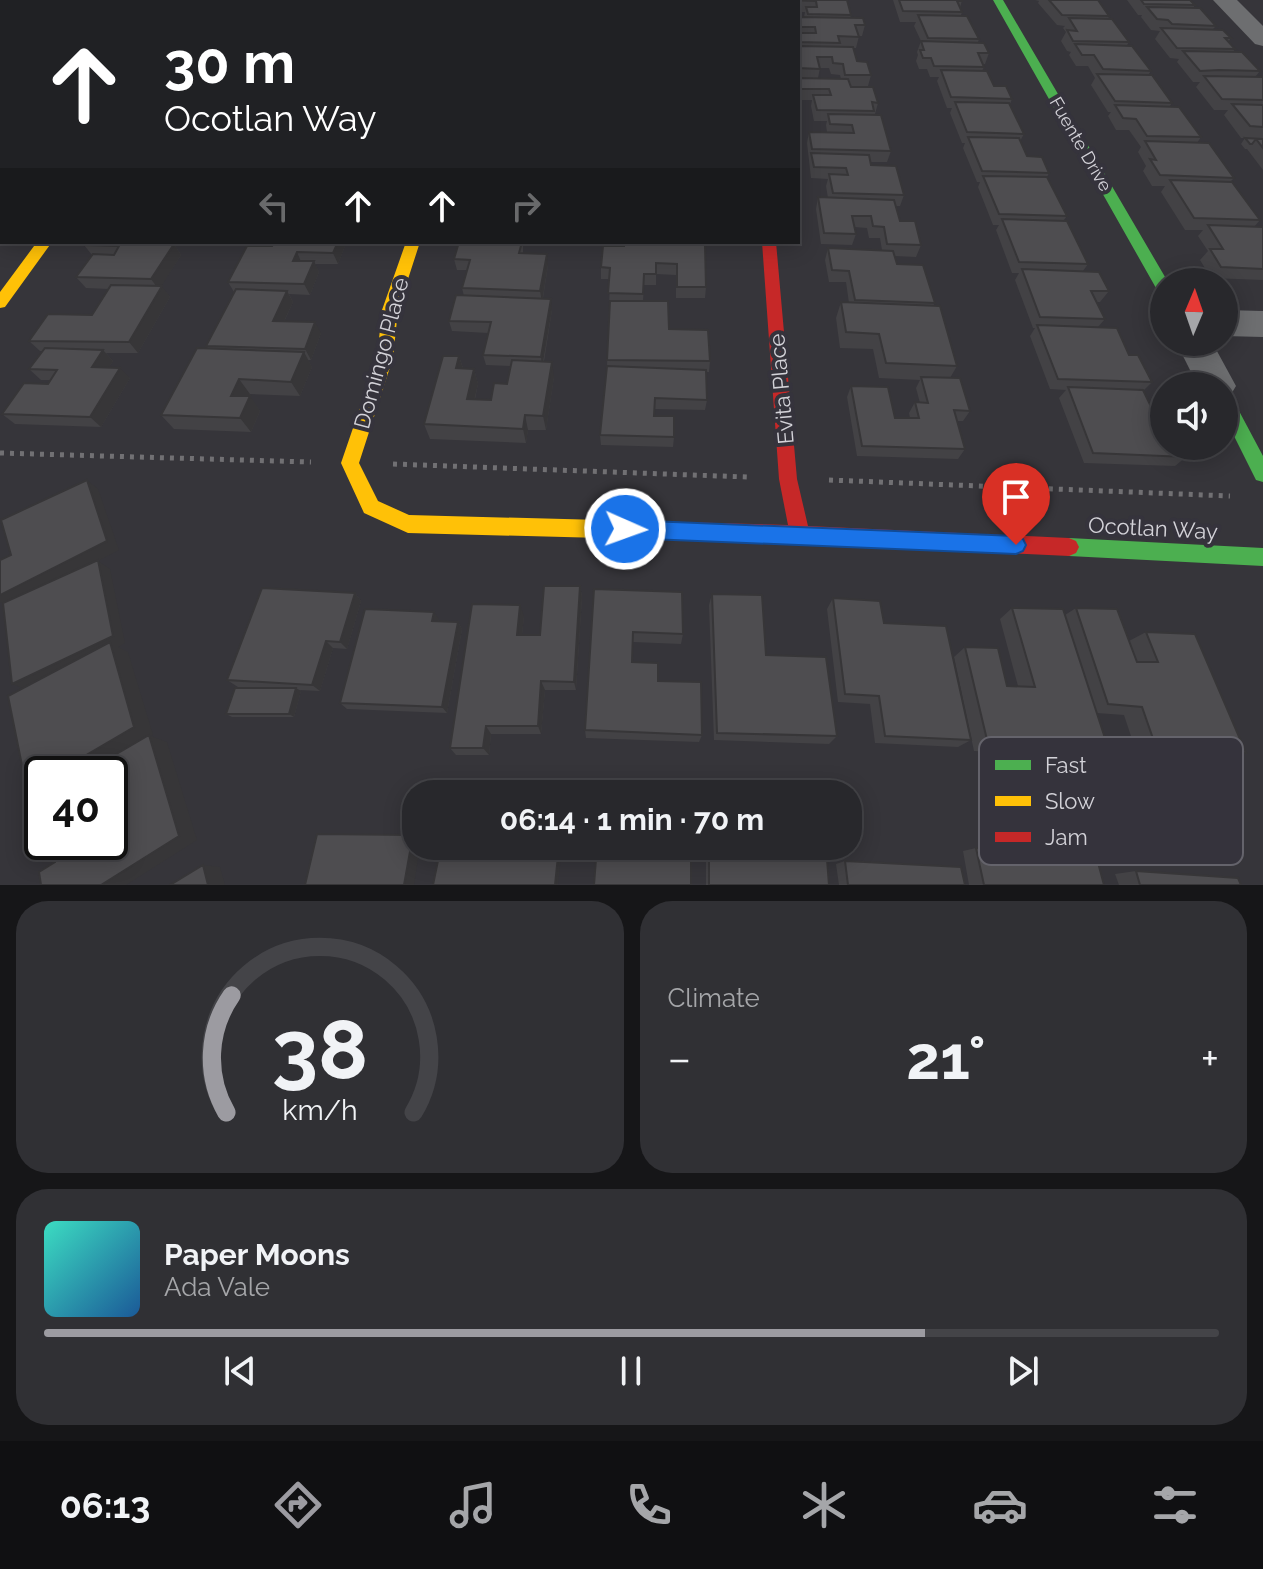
<!DOCTYPE html>
<html lang="en">
<head>
<meta charset="utf-8">
<style>
	body { margin:0; font-family:Raleway,sans-serif; background:#303034; color:#f1f3f6; height:100vh; display:flex; flex-direction:column; font-size:30px; white-space:nowrap }
	* { box-sizing:border-box; margin:0 }
	p { font-size:26px; color:#a5a6a9 }
	.icon { flex:none; width:44px; height:44px; fill:none; stroke:currentColor; stroke-width:2; stroke-linecap:round; stroke-linejoin:round }
	.map { position:relative; height:885px; overflow:hidden }
	.details { display:flex; flex-direction:column; gap:16px; padding:16px; background:#161618; flex:1 }
	.details>* { flex:none }
	.top-card { position:absolute; left:0px; top:0px; width:800px; height:244px; box-shadow:0 4px 20px #0003,0 0 0 2px #444448; background:#202124; color:#fff; overflow:hidden }
	.needle { width:52px; rotate:2deg }
	.tools { position:absolute; left:1150px; top:268px; display:grid; gap:16px }
	.tools a { display:grid; place-items:center; width:88px; height:88px; border-radius:50%; background:#28282c; box-shadow:0 4px 20px #0003,0 0 0 2px #444448; font-size:40px }
	.speed { position:absolute; left:24px; top:756px; display:flex; gap:16px; font-size:40px; font-weight:700; text-align:center }
	.speed>* { display:grid; place-content:center; width:104px; height:104px; border-radius:50%; background:#28282c; box-shadow:0 4px 20px #0003,0 0 0 2px #444448; line-height:1 }
	.speed .limit { border:4px solid #111; border-radius:12px; background:#fff; color:#111 }
	.pin { position:absolute; display:grid; place-items:center; width:68px; height:68px; color:#fff; margin:-82px -34px; border-radius:50% 50% 50% 0; rotate:-45deg; box-shadow:0 0 8px #0007 }
	.pin .icon { rotate:45deg }
	.me { position:absolute; width:88px; margin:-44px; rotate:92deg; stroke-linejoin:round; filter:drop-shadow(0 0 6px #0008) }
	.turn { display:flex; align-items:center; gap:28px; height:168px; padding:0 32px; font-size:36px }
	.turn .icon { width:104px; height:104px; stroke-width:2.5 }
	.turn b { display:block; font-size:56px; line-height:68px }
	.lanes { display:flex; align-items:center; height:76px; padding:0 32px; background:#0003; justify-content:center; gap:40px; direction:ltr }
	.lanes .off { opacity:.35 }
	.big { font-size:60px; font-weight:700; line-height:1.1 }
	.details .tile { flex:1; display:flex; flex-direction:column; justify-content:center; gap:12px; min-width:0; padding:0 28px; border-radius:32px; background:#303034 }
	.details .dial { align-items:center; gap:0 }
	.dial svg { height:208px; overflow:visible; fill:none; stroke:#444448; stroke-width:7; stroke-linecap:round; text-anchor:middle }
	.dial text { fill:#f1f3f6; stroke:none }
	.song { display:flex; align-items:center; gap:24px }
	.cover { width:96px; height:96px; border-radius:12px; background:linear-gradient(135deg,hsl(170 70% 55%),hsl(210 70% 35%)) }
	.played { height:8px; border-radius:4px; background:linear-gradient(90deg,#9c9ba1 75%,#444448 75%) }
	.keys { display:flex; justify-content:space-around; direction:ltr }
	.heat { display:flex; justify-content:space-between; align-items:center; font-size:44px; direction:ltr }
	.details .tiles { flex:1; display:grid; gap:16px; grid-template-columns:1fr 1fr }
	.tile:last-child { grid-column:span 2 }
	.trip { position:absolute; left:402px; top:780px; width:460px; height:80px; border-radius:32px; background:#28282c; box-shadow:0 4px 20px #0003,0 0 0 2px #444448; font-weight:700; line-height:80px; text-align:center }
	.tabs { display:flex; height:128px; justify-content:space-around; align-items:center; background:#101012; color:#a5a6a9 }
	.tabs .icon { width:56px; height:56px }
	.tabs .on { color:#9c9ba1 }
	.tabs b { font-size:36px; color:#f1f3f6 }
	.map>svg:first-child { display:block }
</style>
</head>
<body>
<div class="map">
<svg width="1263" height="885" viewBox="0 0 1263 885">
	<rect width="100%" height="100%" fill="#36353a"/>
	<g fill="none" stroke-linecap="round" stroke-linejoin="round">
		<path stroke="#717073" stroke-width="5" stroke-dasharray="4 6" stroke-linecap="butt" d="M0,453L311,462
			M393,464L747,477
			M829,480L1230,496"/>
		<path fill="#6d6e70" fill-rule="evenodd" d="M733,0H755V2H733Z
			M1213,0H1237L1263,26V46L1255,44Z
			M0,150H2V168H0Z
			M1224,310L1263,311V337L1224,336Z
			M1176,342H1212L1236,386L1230,396L1224,398V386H1198Z"/>
		<path fill="#4caf50" fill-rule="evenodd" d="M993,0H1003L1168,282H1164V293L1156,288Z
			M1224,392L1230,394L1263,456V482L1256,480L1224,416Z
			M1069,538L1263,548V566L1069,556L1062,553L1059,547L1062,541Z"/>
		<path fill="#ffc107" fill-rule="evenodd" d="M37,242H52L5,307L0,308V292Z
			M406,242H420L398,310L393,358L359,463L378,501L409,515L639,521L646,524L649,530L646,536L639,539L408,533L364,513L341,463L377,358L382,310Z"/>
		<path fill="#c62828" fill-rule="evenodd" d="M762,242H776L797,479L808,526L1069,538L1076,541L1079,547L1076,553L1069,556L632,536L629,530L632,524L639,521L788,525L779,479Z"/>
	</g>
	<path fill="#434245" fill-rule="evenodd" d="M528,0H592L591,2H529Z
		M635,0H700V2H635Z
		M782,0H847L851,15L850,18L865,25L862,36H859L856,48H853L857,61L871,75L868,86H850L878,103L875,114L873,115L891,151L887,162H870L871,165L904,195L900,206H896L900,221L921,245L916,257L895,256L897,264L935,303L933,306L957,366L950,378L970,411L963,421H957L965,449L958,459L857,456L847,397L851,386L895,418H910L909,413L915,402L920,403L916,388L920,380L879,378L873,349L840,348L836,318L841,302L849,303L846,282H829L825,260L828,248L882,250L880,238H869L867,228L854,227L856,234L852,245L821,244L816,209L818,197L828,198L826,186L828,179L811,178L807,143L809,132H827L826,125L827,121H814L811,106L812,100H798V17H804L805,12H798V2H782ZM820,68H829L831,74L840,75L841,79L818,78Z
		M893,0H962L960,8L962,12L961,15L979,39L978,42L989,53L985,64H983L984,67L982,71L994,86L1012,99L1010,104L1024,134L1020,141L1027,156L1049,173L1047,177L1067,216L1063,221L1088,264L1083,271L1109,291L1100,302H1097L1105,319L1098,327L1129,355L1152,382L1143,391L1158,421L1186,457L1175,466L1084,463L1059,398L1066,390L1050,389L1030,336L1035,328H1033L1015,280L1019,273H1012L996,230L999,225H993L978,187L980,182H977L963,148L965,143H962L950,113L952,108H947L937,81L939,77H930L927,69H919L916,61L918,55L917,52L921,41L914,26L916,22H900Z
		M1035,0H1098L1109,16L1108,19L1129,42L1127,45L1151,71L1148,75L1172,103L1169,107L1201,137L1197,143L1234,178L1230,182L1260,220L1254,227H1263V280L1211,278L1200,260L1208,251L1198,236L1203,230H1185L1161,192L1165,186H1152L1143,171L1146,166L1138,152L1141,147L1129,130H1116L1108,116L1111,112H1108L1091,85L1095,78L1088,66H1076L1069,55L1071,52L1067,51L1061,41L1066,32L1063,28L1065,26L1057,25L1038,3L1039,1Z
		M1127,0H1190L1195,5L1193,8L1216,26L1213,29L1231,38L1228,42L1235,49L1233,52L1260,71L1255,77H1263V138H1241L1224,115L1228,110H1214L1196,87L1200,82H1193L1177,62L1179,59L1170,58L1155,39L1160,31L1151,30L1141,17L1142,15H1138Z
		M1245,138L1263,139V170L1247,149H1245L1241,144Z
		M344,242L345,246L338,264H315L319,272L310,295L289,294L293,302L284,322L321,333L311,360H308L312,367L300,396L250,394L249,396L260,411L251,432L174,429L161,415L208,348L206,346L234,292L228,282L272,246Z
		M459,242H552L551,246H523V253L548,265L543,298L552,310L544,361L554,377L546,430H528L526,443L430,439L424,424L459,356L463,368L474,369L478,384L475,399L491,400L507,384L510,366L486,365L483,355L488,333L452,331L449,321L464,296L462,288L467,270H457L454,259Z
		M619,242H691V245L706,287L705,298H676V275L656,274V285H644L643,301L669,329L710,361L709,372H706L707,400L705,410L655,409L654,416L674,437L673,447L601,445L600,435L607,366L610,279H601V267L619,246Z
		M165,243L174,244L181,255L161,286L170,297L138,353H106L113,361L109,367L130,378L101,427L15,424L2,414L48,384L50,380H41L29,369L42,351H40L29,341L92,315L109,289L86,288L76,277L92,255L84,245Z
		M580,586L582,597L576,690H545L541,734H491L489,755H456L450,748L524,616L522,635H540Z
		M594,589L683,634L681,644L633,642L632,662L658,681L702,735L699,742L586,738L585,730Z
		M355,593L361,601L347,649L333,648L320,691L299,690L301,691L294,717H232L226,714L255,688L238,687L227,680Z
		M712,594L837,736L829,744L714,740L709,605Z
		M833,598L971,740L958,747L875,743L870,704L838,702L827,609Z
		M1012,608L1065,615L1076,608L1129,641L1146,632L1246,753L1223,760L1138,757L1124,715L1097,713L1117,775L1099,781L1049,778L1043,755L974,751L954,657L965,647L1007,686H1018L1000,619Z
		M439,619V621L458,622L462,629L447,713L347,709L340,703Z
		M706,846H826L829,885H706Z
		M976,848L1104,885H969L963,851Z
		M845,861L965,885H839L836,864Z
		M1136,871L1241,885H1119L1115,874Z"/>
	<path fill="#373638" d="M2,185V213L0,216V187Z
		M338,242H344L345,246L338,264L333,253Z
		M174,244L181,255L159,290L151,279Z
		M297,252L302,264L293,261Z
		M547,254L548,265L542,302L540,291Z
		M314,261L319,272L310,295L304,284Z
		M162,286L170,297L138,353L129,342Z
		M287,291L293,302L279,332L273,321Z
		M551,299L552,310L542,368L541,357Z
		M315,322L321,333L311,360L305,349Z
		M103,350L113,361L103,377L92,367Z
		M304,352L312,367L300,396L291,382Z
		M459,356L464,372L456,368Z
		M552,362L554,377L546,430L543,416Z
		M120,368L130,378L101,427L90,417Z
		M474,369L478,384L471,414L467,399Z
		M239,379L250,394L242,411L231,396Z
		M250,396L260,411L251,432L240,418Z
		M525,415L528,430L526,443L523,429Z
		M87,480L98,489L119,550L98,561L110,569L125,643L118,647L128,652L153,735L151,736L167,742L197,840L126,885H101L86,774H54L28,690L12,684L9,606L0,602V595Z
		M580,586L582,597L576,690L574,682Z
		M355,593L361,601L347,649L340,642Z
		M520,605L524,616L521,645L517,635Z
		M434,612L439,619L437,628L432,621Z
		M458,622L462,629L447,713L442,707Z
		M326,641L333,648L320,691L312,685Z
		M541,681L545,690L541,734L538,726Z
		M296,688L301,691L294,717L289,714Z
		M486,726L491,734L489,755L483,748Z
		M42,781V793L27,790Z
		M413,835L416,837V846H420L414,885H404Z
		M559,846H562L558,885H555Z
		M203,865L220,867L225,885H208Z"/>
	<path fill="#4e4d50" stroke="#373638" stroke-width="2" d="M281,0H322L321,2H280Z
		M381,0H431L430,2H380Z
		M553,0H589V2H553Z
		M635,0H665V2H635Z
		M679,0H700V2H679Z
		M785,0H847L851,15L808,14L806,7H817L816,1Z
		M899,0H962V1H957L962,12L903,11Z
		M1049,0H1098L1109,16L1062,15Z
		M1141,0H1190L1195,5L1144,4Z
		M1147,7L1200,8L1216,26L1172,24L1168,20L1157,19Z
		M918,15L967,16L979,39L928,38Z
		M798,17L863,18L865,25H855L859,37L838,36L840,43L798,42V33H816L815,27H799Z
		M1069,18L1112,19L1129,42L1073,41L1067,30L1077,31Z
		M1161,28L1223,30L1231,38H1225L1235,49L1177,48Z
		M921,41L984,43L989,53H978L984,67L934,66L931,58H923L920,50H924Z
		M1075,44L1132,46L1151,71L1103,69L1094,55H1082Z
		M798,46L853,47L857,61L867,62L871,75H845L843,64L833,63L832,57H817L820,69L798,68Z
		M1183,51L1242,52L1260,71L1219,70L1200,71Z
		M941,70L987,71L994,86H1006L1012,99L951,97Z
		M1097,74L1152,75L1172,103L1115,101Z
		M1204,76L1263,77V100L1222,99Z
		M798,78L848,79L851,87H873L878,103L872,102L874,111L817,110L813,95H831L829,89H800Z
		M955,102L1009,103L1024,134L967,132Z
		M1232,104L1263,105V127L1250,126Z
		M1115,105L1179,107L1201,137L1147,136L1136,119L1123,118Z
		M828,114L881,115L891,151L812,149L809,132L854,133L852,125L830,124Z
		M968,137L1019,138L1027,156L1042,157L1049,173L982,171Z
		M1245,138L1263,139H1256L1252,144H1250Z
		M1256,139H1263V148Z
		M1145,141L1209,143L1234,178L1160,175L1150,159L1156,160Z
		M811,153L869,155L871,165L896,166L904,195L833,193L829,174L848,175L846,168L814,167Z
		M0,169H2V185L0,187Z
		M983,176L1047,177L1067,216L999,214Z
		M1170,180L1232,182L1260,220L1194,218Z
		M818,197L894,200L900,221H915L921,245L887,244L884,227L873,226L871,216H852L856,234L824,233Z
		M1002,219L1067,221L1088,264L1019,262Z
		M1208,225L1263,227V269L1221,267L1210,249H1223Z
		M87,242H150L174,244L151,279L76,277L93,254L114,255L119,246L84,245Z
		M274,242H338L333,253L297,252L293,261H314L304,284L228,282L247,246H272Z
		M459,242H522L519,253L547,254L540,291L462,288L470,260L454,259Z
		M624,243L705,245L706,287H677V264L656,263V274H644L643,294L608,293L610,268L601,267L603,246H624Z
		M828,248L893,251L897,264L923,265L935,303L855,300L849,271L832,270Z
		M1022,269L1099,272L1109,291H1091L1105,319L1040,317Z
		M111,285L162,286L129,342L29,341L48,314L92,315Z
		M236,289L287,291L273,321L315,322L305,349L206,346Z
		M456,295L551,299L541,357L483,355L491,322L449,321Z
		M610,301H668L669,329L708,330L710,361L607,360Z
		M841,302L940,306L957,366L886,363L879,334L846,332Z
		M1037,325L1117,328L1129,355H1138L1152,382L1058,379Z
		M45,348L103,350L92,367L120,368L90,417L2,414L24,383L48,384L57,370L29,369Z
		M197,348L304,352L291,382L239,379L231,396H250L240,418L161,415Z
		M443,356H459L456,368L474,369L467,399L491,400L494,383L507,384L512,360L552,362L543,416L525,415L523,429L424,424Z
		M607,366L706,370L707,400L655,398L654,416H674V437L600,435Z
		M921,377L960,378L970,411L954,410L965,449L862,446L851,386L888,387L895,418H919L915,402L928,403Z
		M1068,387L1143,390L1158,421L1164,422V446H1181L1186,457L1093,453Z
		M87,480L107,541L0,595V560L11,555L1,520Z
		M98,560L113,636L12,684L3,603Z
		M544,586H580L574,682L541,681L538,726H486L483,748H450L472,604L520,605L517,635H540Z
		M262,588L355,593L340,642L326,641L312,685L227,680Z
		M594,589L682,592L683,634L633,632L632,662L658,663V681L701,682L702,735L585,730Z
		M712,594L762,595L766,655L826,657L837,736L717,733Z
		M833,598L880,601L884,623L946,626L971,740L885,736L879,696L845,694Z
		M1012,608L1063,609L1117,775L1066,772L1059,748L988,744L965,647L998,648L1007,686L1035,687Z
		M1076,608L1117,609L1137,662H1158L1146,632L1195,634L1246,753L1157,750L1142,707L1108,704Z
		M365,609L434,612L432,621L458,622L442,707L340,703Z
		M110,642L134,727L54,774H42V781L27,790L8,696Z
		M235,688H296L289,714H226Z
		M149,735L179,836L101,885H41L39,872L55,862L51,842H110V774H82Z
		M317,834L413,835L404,885H305Z
		M441,846H559L555,885H433Z
		M597,846L691,851V885H594Z
		M709,846H826L829,885H709Z
		M976,848L1096,855L1104,885H984Z
		M845,861L961,867L965,885H848Z
		M203,865L208,885H170Z
		M1136,871L1238,878L1241,885H1140Z"/>
	<path fill="#1a73e8" stroke="#114b97" stroke-width="2" d="M625,520L1016,536L1023,539L1026,545L1023,551L1016,554L625,538L618,535L615,529L618,523Z"/>
	<g text-anchor="middle" dominant-baseline="central" stroke-width="8" stroke-linejoin="round" paint-order="stroke">
		<g font-size="18" fill="#d3d2d8" stroke="#35333c">
			<text transform="translate(1081 144) rotate(60)">Fuente Drive</text>
		</g>
		<g font-size="22" fill="#d3d2d8" stroke="#35333c">
			<text transform="translate(381 353) rotate(-75)">Domingo Place</text>
			<text transform="translate(781 389) rotate(-95)">Evita Place</text>
			<text transform="translate(1153 528) rotate(3)">Ocotlan Way</text>
		</g>
	</g>
	<rect x="979" y="737" width="264" height="128" rx="12" fill="#35333c" stroke="#64636b" stroke-width="2"/>
	<rect x="995" y="760" width="36" height="10" fill="#4caf50"/>
	<rect x="995" y="796" width="36" height="10" fill="#ffc107"/>
	<rect x="995" y="832" width="36" height="10" fill="#c62828"/>
	<g font-size="22" fill="#d3d2d8">
		<text x="1045" y="773">Fast</text>
		<text x="1045" y="809">Slow</text>
		<text x="1045" y="845">Jam</text>
	</g>
</svg>
<div class="tools">
<a><svg class="needle" viewBox="-14 -14 28 28"><path d="M0-13l5 13h-10z" fill="#e53935"/><path d="M0 13l5-13h-10z" fill="#a5a6a9"/></svg></a>
<a><svg class="icon" aria-label="sound" viewBox="0 0 24 24"><path d="M4 9h4l5-4v14l-5-4H4zM17 9q2 3 0 6"/></svg></a>
</div>
<div class="speed"><div class="limit">40</div></div>
<div class="pin" style="left:1016px;top:545px;background:#d93025"><svg class="icon" aria-label="arrive" viewBox="0 0 24 24"><path d="M6 21V4h12l-3 4 3 4H6"/></svg></div>
<svg class="me" style="left:625px;top:529px" viewBox="-20 -20 40 40"><circle r="17" fill="#1a73e8" stroke="#fff" stroke-width="3"/><path d="M0-11L8 9 0 5-8 9z" fill="#fff"/></svg>
<div class="trip">06:14 · 1 min · 70 m</div>
<div class="top-card">
<div class="turn"><svg class="icon" aria-label="ahead" viewBox="0 0 24 24"><path d="M12 20V5M6 11l6-6 6 6"/></svg><div><b>30 m</b>Ocotlan Way</div></div>
<div class="lanes"><svg class="icon off" aria-label="left" viewBox="0 0 24 24"><path d="M17 20v-9H6M10 6l-5 5 5 5"/></svg><svg class="icon" aria-label="ahead" viewBox="0 0 24 24"><path d="M12 20V5M6 11l6-6 6 6"/></svg><svg class="icon" aria-label="ahead" viewBox="0 0 24 24"><path d="M12 20V5M6 11l6-6 6 6"/></svg><svg class="icon off" aria-label="right" viewBox="0 0 24 24"><path d="M7 20v-9h11M14 6l5 5-5 5"/></svg></div>
</div>
</div>
<section class="details">
<div class="tiles">
<div class="tile dial"><svg viewBox="0 0 100 80">
<path d="M14 69A42 42 0 1 1 86 69"/>
<path d="M14 69A42 42 0 0 1 16 24" stroke="#9c9ba1"/>
<text x="50" y="56" font-size="32" font-weight="700">38</text>
<text x="50" y="72" font-size="11">km/h</text>
</svg></div>
<div class="tile"><p>Climate</p>
<div class="heat"><a>−</a><b class="big">21°</b><a>+</a></div>
</div>
<div class="tile">
<div class="song"><i class="cover"></i><div><b>Paper Moons</b><p>Ada Vale</p></div></div>
<div class="played"></div>
<div class="keys"><svg class="icon" aria-label="previous" viewBox="0 0 24 24"><path d="M18 5L8 12l10 7zM5 5v14"/></svg><svg class="icon" aria-label="pause" viewBox="0 0 24 24"><path d="M8 5v14M16 5v14"/></svg><svg class="icon" aria-label="next" viewBox="0 0 24 24"><path d="M6 5l10 7-10 7zM19 5v14"/></svg></div>
</div>
</div>
</section>
<nav class="tabs">
<b>06:13</b>
<svg class="icon on" aria-label="directions" viewBox="0 0 24 24"><path d="M12 3l9 9-9 9-9-9zM9 14v-3h6M13 9l2 2-2 2"/></svg>
<svg class="icon" aria-label="music" viewBox="0 0 24 24"><path d="M9 18V5l10-2v13"/><circle cx="6" cy="18" r="3"/><circle cx="16" cy="16" r="3"/></svg>
<svg class="icon" aria-label="phone" viewBox="0 0 24 24"><path d="M5 4h4l2 5-3 2q2 4 5 5l2-3 5 2v4C11 20 4 13 5 4z"/></svg>
<svg class="icon" aria-label="climate" viewBox="0 0 24 24"><path d="M12 3v18M4 7l16 10M4 17L20 7"/></svg>
<svg class="icon" aria-label="car" viewBox="0 0 24 24"><path d="M5 17H2v-5l4-1 3-4h7l3 4 3 1v5h-3M9 17h6M6 11h13"/><circle cx="7" cy="17" r="2"/><circle cx="17" cy="17" r="2"/></svg>
<svg class="icon" aria-label="filters" viewBox="0 0 24 24"><path d="M4 7h16M4 17h16"/><circle cx="9" cy="7" r="2"/><circle cx="15" cy="17" r="2"/></svg>
</nav>
</body>
</html>
